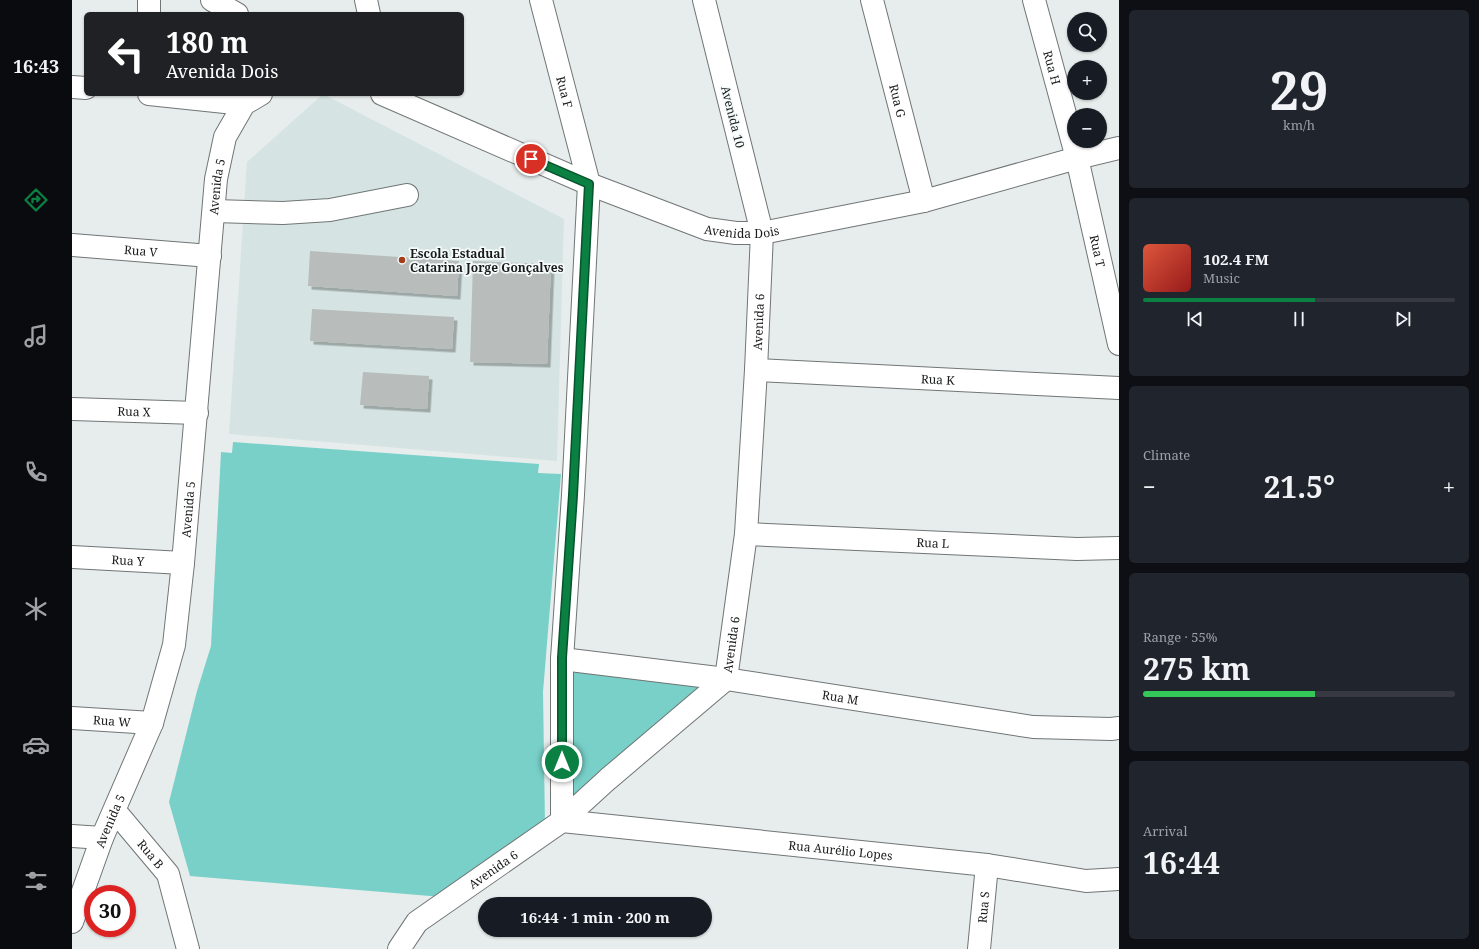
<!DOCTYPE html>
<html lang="en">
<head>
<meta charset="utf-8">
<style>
	body { margin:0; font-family:"Noto Serif",serif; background:#20242c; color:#f1f3f6; height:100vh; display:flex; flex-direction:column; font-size:15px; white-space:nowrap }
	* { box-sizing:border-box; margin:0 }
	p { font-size:13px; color:#9ea1a6 }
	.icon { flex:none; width:22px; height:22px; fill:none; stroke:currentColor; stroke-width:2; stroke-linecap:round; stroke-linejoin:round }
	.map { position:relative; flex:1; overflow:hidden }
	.drawer { display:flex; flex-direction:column; gap:10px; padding:10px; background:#0d0f14; width:360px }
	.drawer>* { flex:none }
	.banner { position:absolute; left:12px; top:12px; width:380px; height:84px; border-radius:6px; box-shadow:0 1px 3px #0004; background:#202124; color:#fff; overflow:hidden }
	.controls { position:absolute; left:995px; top:12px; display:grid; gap:8px }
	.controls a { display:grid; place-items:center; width:40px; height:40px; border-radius:50%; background:#171b24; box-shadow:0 1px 3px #0004; font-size:20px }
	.speed { position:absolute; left:12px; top:885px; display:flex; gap:8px; font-size:20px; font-weight:700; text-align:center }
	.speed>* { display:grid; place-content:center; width:52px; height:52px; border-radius:50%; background:#171b24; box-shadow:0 1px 3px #0004; line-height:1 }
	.speed .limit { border:6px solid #d22; background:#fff; color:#111 }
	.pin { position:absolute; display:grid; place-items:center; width:34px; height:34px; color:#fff; margin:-17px; border:2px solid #fff; border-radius:50%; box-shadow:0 1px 4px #0007 }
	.me { position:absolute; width:44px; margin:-22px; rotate:0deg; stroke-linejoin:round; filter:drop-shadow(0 0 3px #0008) }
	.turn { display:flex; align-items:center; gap:14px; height:84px; padding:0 16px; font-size:18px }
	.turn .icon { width:52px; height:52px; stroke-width:2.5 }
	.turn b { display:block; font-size:28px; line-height:34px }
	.big { font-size:30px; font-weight:700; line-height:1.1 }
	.drawer .tile { flex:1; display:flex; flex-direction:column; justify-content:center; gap:6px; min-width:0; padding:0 14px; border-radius:6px; background:#20242c }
	.drawer .dial { align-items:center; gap:0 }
	.dial b { font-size:52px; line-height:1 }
	.song { display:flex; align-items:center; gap:12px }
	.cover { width:48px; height:48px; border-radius:6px; background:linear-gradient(135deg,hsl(10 70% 55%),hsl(0 70% 35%)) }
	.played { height:4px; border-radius:2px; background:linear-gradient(90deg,#0b8043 55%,#363941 55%) }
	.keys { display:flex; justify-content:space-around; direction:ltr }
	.heat { display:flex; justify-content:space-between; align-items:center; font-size:22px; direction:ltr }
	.charge { height:6px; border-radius:3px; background:linear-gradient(90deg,#34c759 55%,#363941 0) }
	.trip { position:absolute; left:406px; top:897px; width:234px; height:40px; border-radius:20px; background:#171b24; box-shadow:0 1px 3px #0004; font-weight:700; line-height:40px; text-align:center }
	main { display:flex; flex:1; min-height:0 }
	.menu { display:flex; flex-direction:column; width:72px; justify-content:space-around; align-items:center; background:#090b0e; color:#9ea1a6 }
	.menu .icon { width:28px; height:28px }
	.menu .on { color:#0b8043 }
	.menu b { font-size:18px; color:#f1f3f6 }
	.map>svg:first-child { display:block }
</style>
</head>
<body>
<main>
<nav class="menu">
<b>16:43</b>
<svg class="icon on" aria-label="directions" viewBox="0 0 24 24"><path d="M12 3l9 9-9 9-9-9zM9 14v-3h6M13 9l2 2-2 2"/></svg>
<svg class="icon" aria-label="music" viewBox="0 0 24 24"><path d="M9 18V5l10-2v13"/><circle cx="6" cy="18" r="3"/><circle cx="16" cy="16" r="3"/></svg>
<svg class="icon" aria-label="phone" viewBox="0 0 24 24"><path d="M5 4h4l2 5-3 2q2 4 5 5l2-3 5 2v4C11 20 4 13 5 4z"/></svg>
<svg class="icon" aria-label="climate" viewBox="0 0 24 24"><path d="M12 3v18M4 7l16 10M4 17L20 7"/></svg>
<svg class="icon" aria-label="car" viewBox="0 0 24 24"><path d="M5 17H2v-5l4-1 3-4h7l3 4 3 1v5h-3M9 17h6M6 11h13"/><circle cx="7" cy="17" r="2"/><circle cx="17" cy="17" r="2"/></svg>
<svg class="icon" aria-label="filters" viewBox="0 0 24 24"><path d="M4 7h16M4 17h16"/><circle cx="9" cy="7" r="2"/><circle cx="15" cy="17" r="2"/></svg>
</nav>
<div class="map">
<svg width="1047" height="949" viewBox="0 0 1047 949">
	<defs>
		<filter id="shadow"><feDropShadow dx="3.5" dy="3.5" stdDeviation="0" flood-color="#0004"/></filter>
	</defs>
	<rect width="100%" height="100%" fill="#e7edec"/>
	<path fill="#d5e4e2" d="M251,94L492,219L485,461L157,434L175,162Z"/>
	<path fill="#78d0c8" d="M161,442L467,464L466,473L489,474L471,692L473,825L370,897L118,876L97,802L125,691L139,646L149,452L160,453Z
		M490,659L654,679L490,821Z"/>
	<path fill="#b8bdbc" filter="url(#shadow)" d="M238,251L387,261L385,296L236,286Z
		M401,261L479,264L475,364L398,362Z
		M240,309L382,317L380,349L238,341Z
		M291,372L357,376L355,409L288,405Z"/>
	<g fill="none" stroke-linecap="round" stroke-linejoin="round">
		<defs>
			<g id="minor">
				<path d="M140,0L165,14"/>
				<path d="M294,0L297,14"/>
				<path id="s1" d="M469,0L517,184L501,495L490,659V821L915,865L1014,881L1047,879"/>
				<path id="s2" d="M800,0L852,201"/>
				<path id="s3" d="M962,0L1005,158L1047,344"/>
				<path d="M77,14V0"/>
				<path d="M0,87L14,88"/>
				<path d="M77,94L172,104"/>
				<path id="s4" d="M310,94L517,184L635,229L664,233H690L852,201L1005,158L1047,148"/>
				<path d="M142,211L211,213L258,210L335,195"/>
				<path id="s5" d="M0,245L138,256"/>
				<path id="s6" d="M684,370L1047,388"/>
				<path id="s7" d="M0,409L125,413"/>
				<path id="s8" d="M674,534L1005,549L1047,548"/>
				<path id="s9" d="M0,557L111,563"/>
				<path id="s10" d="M490,659L654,679L961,727L1039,729L1047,728"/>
				<path id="s11" d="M0,718L80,723"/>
				<path id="s12" d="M43,811L96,874L116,949"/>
				<path d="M0,836L30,838"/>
				<path id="s13" d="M0,922L30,838L80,723L102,645L111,563L144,179L153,137L172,104L189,94"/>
				<path id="s14" d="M327,949L345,922L490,821L536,779L654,679L674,534L684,370L690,233L632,0"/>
				<path id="s15" d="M907,949L915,865"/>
			</g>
		</defs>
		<use href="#minor" stroke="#707575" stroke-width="24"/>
		<use href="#minor" stroke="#fff" stroke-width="22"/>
	</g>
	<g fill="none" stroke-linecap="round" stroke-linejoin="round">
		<defs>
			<path id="route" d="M459,159L517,184L501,495L490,658V762"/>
		</defs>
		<use href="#route" stroke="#07532c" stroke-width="10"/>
		<use href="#route" stroke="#0b8043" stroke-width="7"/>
	</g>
	<circle fill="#a33c19" stroke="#f5fafa" stroke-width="1.5" cx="330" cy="260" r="4"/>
	<g text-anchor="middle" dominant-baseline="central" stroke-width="3.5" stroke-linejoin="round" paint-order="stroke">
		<g font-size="12" fill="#191b1b" stroke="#f5fafa">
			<text stroke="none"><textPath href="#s3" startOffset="70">Rua H</textPath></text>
			<text stroke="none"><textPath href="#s1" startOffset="95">Rua F</textPath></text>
			<text stroke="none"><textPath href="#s2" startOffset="104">Rua G</textPath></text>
			<text transform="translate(661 117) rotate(76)">Avenida 10</text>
			<text stroke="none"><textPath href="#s13" startOffset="756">Avenida 5</textPath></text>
			<text stroke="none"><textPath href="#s4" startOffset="387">Avenida Dois</textPath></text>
			<text stroke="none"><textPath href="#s5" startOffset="69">Rua V</textPath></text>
			<text stroke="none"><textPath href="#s3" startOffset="259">Rua T</textPath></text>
			<text stroke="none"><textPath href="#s14" startOffset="785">Avenida 6</textPath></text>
			<text stroke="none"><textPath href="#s6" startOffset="182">Rua K</textPath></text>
			<text stroke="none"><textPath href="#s7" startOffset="62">Rua X</textPath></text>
			<text stroke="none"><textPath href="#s13" startOffset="432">Avenida 5</textPath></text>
			<text stroke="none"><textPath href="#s8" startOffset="187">Rua L</textPath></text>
			<text stroke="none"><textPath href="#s9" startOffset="56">Rua Y</textPath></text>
			<text stroke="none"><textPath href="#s14" startOffset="461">Avenida 6</textPath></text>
			<text stroke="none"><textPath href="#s10" startOffset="281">Rua M</textPath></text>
			<text stroke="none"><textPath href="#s11" startOffset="40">Rua W</textPath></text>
			<text stroke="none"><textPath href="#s13" startOffset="108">Avenida 5</textPath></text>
			<text stroke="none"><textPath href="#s1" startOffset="1108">Rua Aurélio Lopes</textPath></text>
			<text stroke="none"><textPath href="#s12" startOffset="56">Rua B</textPath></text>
			<text stroke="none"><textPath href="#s14" startOffset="125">Avenida 6</textPath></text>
			<text stroke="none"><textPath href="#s15" startOffset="42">Rua S</textPath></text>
		</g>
		<g font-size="12" font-weight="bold" fill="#191b1b" stroke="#f5fafa" text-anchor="start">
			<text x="338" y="253">Escola Estadual<tspan x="338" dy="14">Catarina Jorge Gonçalves</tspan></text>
		</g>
	</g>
</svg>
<div class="controls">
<a><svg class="icon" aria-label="search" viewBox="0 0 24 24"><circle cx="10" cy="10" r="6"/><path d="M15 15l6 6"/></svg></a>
<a>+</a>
<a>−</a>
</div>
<div class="speed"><div class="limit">30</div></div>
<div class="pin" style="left:459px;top:159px;background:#d93025"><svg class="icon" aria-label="arrive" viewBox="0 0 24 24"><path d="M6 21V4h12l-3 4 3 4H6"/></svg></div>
<svg class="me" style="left:490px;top:762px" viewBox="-20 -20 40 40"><circle r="17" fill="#0b8043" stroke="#fff" stroke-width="3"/><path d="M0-11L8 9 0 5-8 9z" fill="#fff"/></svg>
<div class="trip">16:44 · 1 min · 200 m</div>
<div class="banner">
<div class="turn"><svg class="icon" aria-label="left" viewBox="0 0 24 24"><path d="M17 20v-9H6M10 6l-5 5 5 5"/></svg><div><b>180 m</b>Avenida Dois</div></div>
</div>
</div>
<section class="drawer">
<div class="tile dial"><b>29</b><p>km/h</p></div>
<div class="tile">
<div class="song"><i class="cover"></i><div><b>102.4 FM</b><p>Music</p></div></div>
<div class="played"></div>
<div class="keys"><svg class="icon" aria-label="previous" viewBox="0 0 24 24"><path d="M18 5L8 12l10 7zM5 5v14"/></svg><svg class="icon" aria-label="pause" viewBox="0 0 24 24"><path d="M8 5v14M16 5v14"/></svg><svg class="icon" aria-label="next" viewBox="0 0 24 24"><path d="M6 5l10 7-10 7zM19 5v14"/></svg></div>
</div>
<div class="tile"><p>Climate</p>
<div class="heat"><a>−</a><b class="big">21.5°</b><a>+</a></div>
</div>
<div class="tile"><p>Range · 55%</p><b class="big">275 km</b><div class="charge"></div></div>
<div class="tile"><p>Arrival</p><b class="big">16:44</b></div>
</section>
</main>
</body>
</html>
